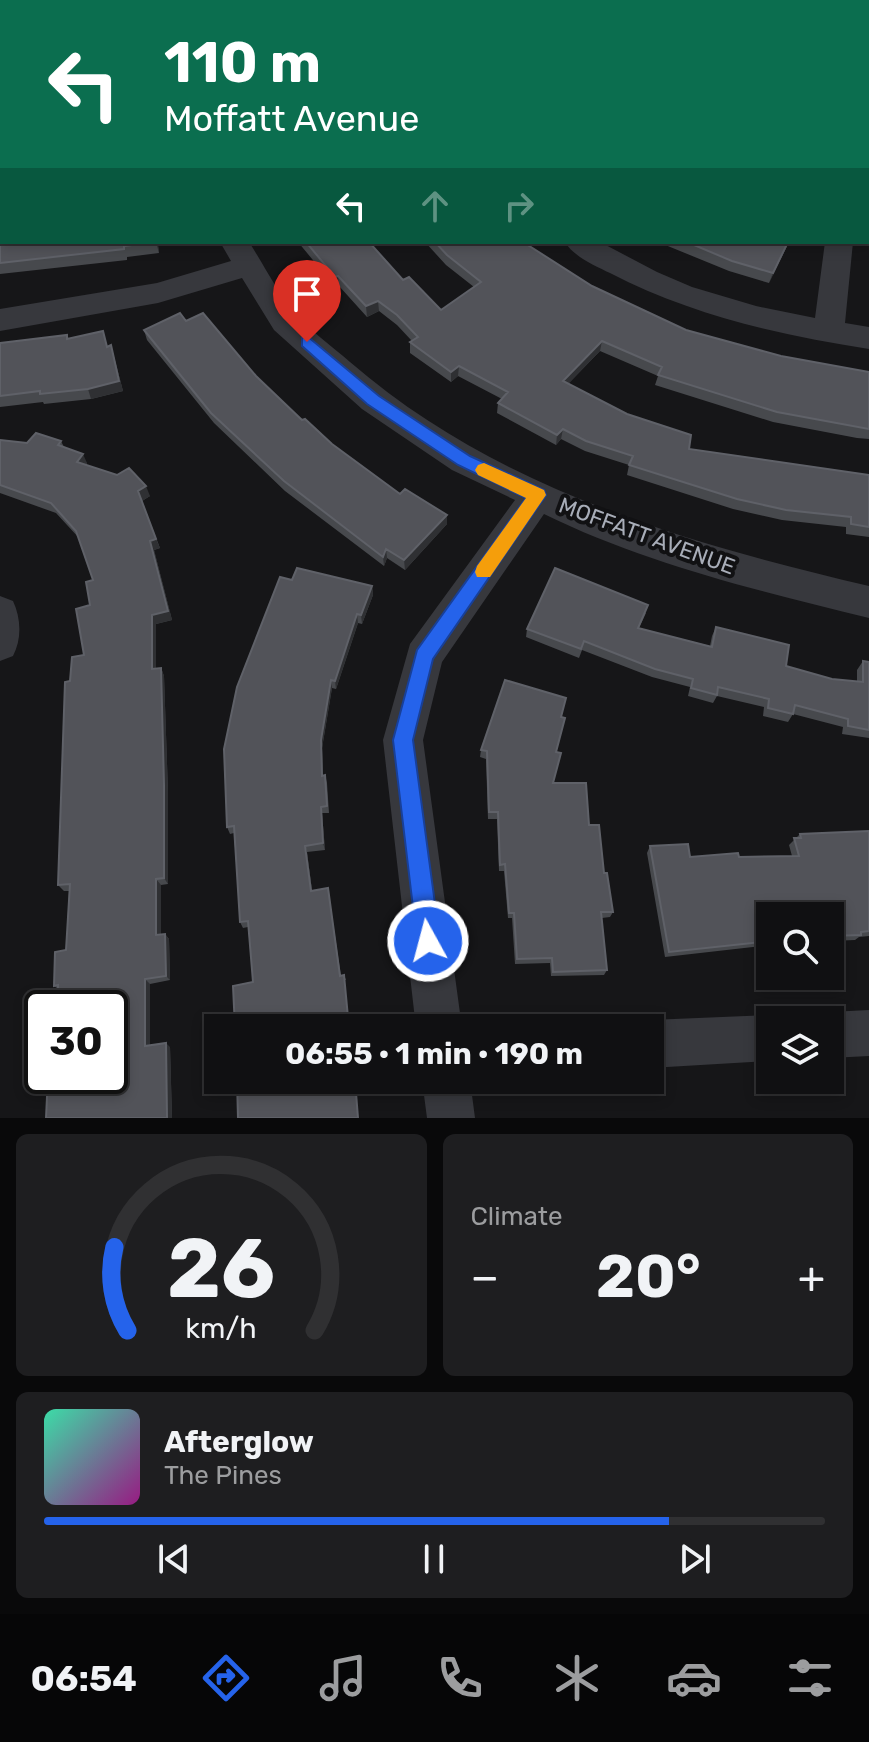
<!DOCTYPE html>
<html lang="en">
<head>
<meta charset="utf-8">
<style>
	body { margin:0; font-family:Rubik,sans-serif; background:#1e1e20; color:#f1f3f6; height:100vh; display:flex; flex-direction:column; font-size:30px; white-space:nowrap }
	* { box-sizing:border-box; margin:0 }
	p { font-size:26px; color:#9c9d9f }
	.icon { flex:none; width:44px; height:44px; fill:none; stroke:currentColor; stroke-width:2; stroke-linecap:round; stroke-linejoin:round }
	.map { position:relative; height:1118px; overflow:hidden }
	.details { display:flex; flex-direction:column; gap:16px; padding:16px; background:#09090a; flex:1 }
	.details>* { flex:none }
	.hud { position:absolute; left:0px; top:0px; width:870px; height:244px; box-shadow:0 4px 12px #0003,0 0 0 2px #303032; background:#0b6e4f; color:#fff; overflow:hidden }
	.fabs { position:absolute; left:756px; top:902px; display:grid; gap:16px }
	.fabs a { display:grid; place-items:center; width:88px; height:88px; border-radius:0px; background:#101012; box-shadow:0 4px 12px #0003,0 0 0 2px #303032; font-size:40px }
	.speed { position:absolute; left:24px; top:990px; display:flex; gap:16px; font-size:40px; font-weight:700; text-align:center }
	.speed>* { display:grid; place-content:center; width:104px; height:104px; border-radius:50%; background:#101012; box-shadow:0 4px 12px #0003,0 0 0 2px #303032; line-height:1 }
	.speed .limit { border:4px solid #111; border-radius:12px; background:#fff; color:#111 }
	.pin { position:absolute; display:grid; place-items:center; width:68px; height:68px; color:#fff; margin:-82px -34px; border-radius:50% 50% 50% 0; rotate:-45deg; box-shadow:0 0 8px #0007 }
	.pin .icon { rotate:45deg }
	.me { position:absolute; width:88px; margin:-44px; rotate:353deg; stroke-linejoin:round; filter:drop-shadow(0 0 6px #0008) }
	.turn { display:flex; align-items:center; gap:28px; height:168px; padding:0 32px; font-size:36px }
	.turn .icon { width:104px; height:104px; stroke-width:2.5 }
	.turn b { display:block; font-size:56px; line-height:68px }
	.lanes { display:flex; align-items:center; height:76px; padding:0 32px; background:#0003; justify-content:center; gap:40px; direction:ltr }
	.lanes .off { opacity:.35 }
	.big { font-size:60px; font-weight:700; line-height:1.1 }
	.details .card { flex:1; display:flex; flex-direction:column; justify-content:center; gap:12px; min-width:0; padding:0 28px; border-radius:12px; background:#1e1e20 }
	.details .dial { align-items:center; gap:0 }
	.dial svg { height:208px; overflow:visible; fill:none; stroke:#303032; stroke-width:7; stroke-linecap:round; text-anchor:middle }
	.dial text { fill:#f1f3f6; stroke:none }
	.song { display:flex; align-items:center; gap:24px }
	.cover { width:96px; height:96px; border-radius:12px; background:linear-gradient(135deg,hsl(160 70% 55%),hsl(310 70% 35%)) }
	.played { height:8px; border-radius:4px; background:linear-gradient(90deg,#2563eb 80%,#303032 80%) }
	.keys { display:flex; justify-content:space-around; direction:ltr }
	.heat { display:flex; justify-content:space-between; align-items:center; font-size:44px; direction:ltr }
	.details .tiles { flex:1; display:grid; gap:16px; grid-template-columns:1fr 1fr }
	.card:last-child { grid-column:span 2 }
	.trip { position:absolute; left:204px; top:1014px; width:460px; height:80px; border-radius:0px; background:#101012; box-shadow:0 4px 12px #0003,0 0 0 2px #303032; font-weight:700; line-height:80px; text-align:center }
	.dock { display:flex; height:128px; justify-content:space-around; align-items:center; background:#060607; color:#9c9d9f }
	.dock .icon { width:56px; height:56px }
	.dock .current { color:#2563eb }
	.dock b { font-size:36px; color:#f1f3f6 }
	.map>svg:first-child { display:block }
</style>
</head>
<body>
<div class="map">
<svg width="869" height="1118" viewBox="0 0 869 1118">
	<rect width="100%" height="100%" fill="#161618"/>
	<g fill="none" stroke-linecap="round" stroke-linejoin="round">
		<path fill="#37383d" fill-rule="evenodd" d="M177,0H201V2H177Z
			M411,0H435L436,2H412Z
			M645,0H669L670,2H646Z
			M0,50H2V64H0Z
			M868,106H869V122H868Z
			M0,161H2V177H0Z
			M868,187H869V205H868Z
			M220,242H249C264,265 277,292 295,313C310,331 332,346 350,362C497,489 683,542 869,586V618C759,591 646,564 544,514L442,662L423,740L462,1028H416L383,740L410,644L515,500L452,470L362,409L274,330L242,278L158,303L0,331V309L157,283L231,261Z
			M565,242H600L657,272L692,287L756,306L815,318L825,242H853L845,323L869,327V349C779,335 691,315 610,273C595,266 573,256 565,242Z
			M0,596L13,601C21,618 22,639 13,656L0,661Z
			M869,1010V1056L830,1058V1020L813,1018L830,1012Z
			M770,1015L783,1020H770V1061L650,1068V1028H633L650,1020Z
			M422,1080H470L475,1118H427Z"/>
	</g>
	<path fill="#47494d" d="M0,0H138V2H2V31H0Z
		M0,73H2V117L0,118Z
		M0,218L168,242L169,244L158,245L159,253L127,257V260L0,274Z
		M298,242H369L403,280L441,310L474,287L446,265L425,242H523L592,286L686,330L781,356L869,372V439L857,438L773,422L655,385L658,376L600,351L568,384L689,449L869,475V537L846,534V527L782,520L733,509L627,475L629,465L585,451L561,439L556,445L497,413L498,403L502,399L458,376L451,382L410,353V342L412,341L397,325L379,311L367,317L339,286L336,288Z
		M658,242H789L769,283L729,271Z
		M186,321L256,376L302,420L332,444L400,494L447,515V524L405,570L387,558L384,566L285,491L214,423L147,340L144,330Z
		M67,335L69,339L108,346L111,345L123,391L91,399L44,404L43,402L0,407V343Z
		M0,440L27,443L61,441L64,447L87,463L86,465L150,496L142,501L160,548L154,550L172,620L156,624V669L161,668L164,676L168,792V884L161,885V935L165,934L169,939L170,980L150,984V1046L170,1047L172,1118H46L110,1076L58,989L54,986L66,950L69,891H64L58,885L70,681L84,655L93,580L79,538L56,513L0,493Z
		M292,580L372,586L373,595L362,624L358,623L336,689L332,688L322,748L323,776L325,775L327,783L329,813H322L325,850L307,852L312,891L328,888L341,976L344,975L346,980L253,982L248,927L243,928L240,922L234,833L230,834L227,827Z
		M646,613L639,628L710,646L712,636L716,627L786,666L832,679L857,682V670L863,661L869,662V738L842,734L843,727L793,714L788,722L763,716L764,707L717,696L713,703L688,696L690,687L652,677L582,650L579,658L526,637L527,629Z
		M561,717L553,783L589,825L604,873L613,912L610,917L602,918L607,970L604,975L551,976L550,963L515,964L512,918H508L504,871H499L497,819H488L486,759L480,757L481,750Z
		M869,831V936L859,937L855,940L830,941V916H770V945L665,957L647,853L650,846L690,857L792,856L789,845L800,834Z"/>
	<path fill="#2f3033" d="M156,242H168L169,244L158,245L159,253Z
		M788,242H789L769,283L773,273Z
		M338,276L339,286L336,288L335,277Z
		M378,301L379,311L367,317L366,306Z
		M602,341L600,351L561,391L563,381Z
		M111,345L123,391L91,399L88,389Z
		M459,366L458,376L451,382V372Z
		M563,429L561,439L556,445L557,435Z
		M83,454L87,463L81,471L77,462Z
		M146,486L150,496L142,501L138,491Z
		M447,515V524L405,570L404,560Z
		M156,539L160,548L154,550L172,620L156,624V678L152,669L150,541Z
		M386,549L387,558L384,566L383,557Z
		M372,586L373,595L362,624L361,615Z
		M357,614L358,623L336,689L335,681Z
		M161,668L164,676L168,792V884L164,878Z
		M331,680L332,688L322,748L323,783L322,776L321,740Z
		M321,807L322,813L325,850L323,843Z
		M305,846L307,852L313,897L311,891Z
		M156,879L161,885V941L156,935Z
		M165,934L169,939L170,980L166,976Z
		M145,979L150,984V1050L145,1046Z
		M166,1043L170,1047L172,1118H167Z"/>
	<path fill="#525359" stroke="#5f6168" stroke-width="2" d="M0,0H136V2H2V20H0Z
		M239,0H385V2H239Z
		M474,0H622L623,2H475Z
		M711,0H767L768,2H712Z
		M0,73H2V106H0Z
		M0,218H2V242H156L124,246V249L0,263Z
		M306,242H369L403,280L409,277L441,310L481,282L447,255L435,242H523L592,286L686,330L781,356L869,372V429L777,412L658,375L662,367L602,341L563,381L627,414L691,435L689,449L869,475V527L851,524V517L786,510L737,499L629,465L633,456L586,441L563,429L557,435L498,403L508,392L459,366L451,372L410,342L418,337L397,315L378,301L366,306L338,276L335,277Z
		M687,242H788L773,273L732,261Z
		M180,313L186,321L203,313L256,376L302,420L305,419L332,444L400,494L405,489L447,515L404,560L386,549L383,557L284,481L211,413L144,330Z
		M103,331L107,347L111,345L119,381L88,389L40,394V391L0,396V343L67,335V339Z
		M36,433L61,441L58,445L83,454L77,462L117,475L129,468L146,486L138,491L156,539L150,541L168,611L152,615V669L161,668L164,785V878L156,879V935L165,934L166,976L145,979V1046L166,1043L167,1118H46L48,1076H110V1008H58V985L54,986L55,952L66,950L70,884L58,885L65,682L70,681L72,657L84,655L76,609L90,605L86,582L93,580L76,531L51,503L0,485V440L27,443Z
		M297,568L372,586L361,615L357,614L335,681L331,680L321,740L322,776L325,775L327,806L321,807L323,843L305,846L311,891L328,888L340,976L344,975L349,1028H235L233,986L253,982L248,921L240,922L234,826L227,827L224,749L237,687L280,577L292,580Z
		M555,568L648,605L638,628L712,647L716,627L789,645L786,666L832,679L863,682V661L869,662V730L848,726V719L795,705L793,714L768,708L769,699L718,687L717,695L691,688L693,679L655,669L584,641L581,649L527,629Z
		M505,680L566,698L561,717L565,718L556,752L561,753L553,783H586L589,825H599L604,873H607L613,912H601L607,970L553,972L552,958L517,959L514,913H509L505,864L500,865L498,812H489L487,751L481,750Z
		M869,831V931L861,932V935L830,936V916H770V941L669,952L650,846L688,844L690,857L738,853L739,857L799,856L794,838H801L800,834Z
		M237,1080H355L358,1118H238Z"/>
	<path fill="#2563eb" stroke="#184099" stroke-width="2" d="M307,336L379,396L470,456L544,490L546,495L433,659L413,740L440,941L436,949L428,953L420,949L417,941L393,740L417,650L526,498L458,465L367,404L302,346V338Z"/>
	<path fill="#f59e0b" d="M484,463L544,490L546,495L490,577H477L475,572L477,566L526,498L478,475L475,470L478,465Z"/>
	<g text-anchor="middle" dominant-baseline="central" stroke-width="8" stroke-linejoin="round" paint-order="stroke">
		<g font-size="22" fill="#a8adb8" stroke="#111113">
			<text transform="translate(647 536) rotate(20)">MOFFATT AVENUE</text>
		</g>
	</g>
</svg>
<div class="fabs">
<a><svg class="icon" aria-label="search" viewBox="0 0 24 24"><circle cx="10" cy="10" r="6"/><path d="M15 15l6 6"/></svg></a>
<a><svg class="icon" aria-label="layers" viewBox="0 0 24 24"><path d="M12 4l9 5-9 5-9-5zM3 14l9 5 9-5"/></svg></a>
</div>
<div class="speed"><div class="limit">30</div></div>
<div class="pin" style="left:307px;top:342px;background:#d93025"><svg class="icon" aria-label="arrive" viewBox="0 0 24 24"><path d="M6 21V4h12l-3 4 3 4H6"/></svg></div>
<svg class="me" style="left:428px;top:941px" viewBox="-20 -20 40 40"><circle r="17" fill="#2563eb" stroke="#fff" stroke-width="3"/><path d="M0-11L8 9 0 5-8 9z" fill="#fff"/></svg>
<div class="trip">06:55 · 1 min · 190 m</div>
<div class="hud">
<div class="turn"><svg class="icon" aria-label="left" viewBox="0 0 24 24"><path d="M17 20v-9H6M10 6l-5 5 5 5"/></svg><div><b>110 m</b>Moffatt Avenue</div></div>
<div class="lanes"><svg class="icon" aria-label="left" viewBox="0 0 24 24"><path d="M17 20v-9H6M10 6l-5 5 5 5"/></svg><svg class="icon off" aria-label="ahead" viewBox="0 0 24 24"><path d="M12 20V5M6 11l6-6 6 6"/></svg><svg class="icon off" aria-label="right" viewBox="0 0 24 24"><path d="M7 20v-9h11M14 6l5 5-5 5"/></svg></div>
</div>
</div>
<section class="details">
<div class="tiles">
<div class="card dial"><svg viewBox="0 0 100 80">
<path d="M14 69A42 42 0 1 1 86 69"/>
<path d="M14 69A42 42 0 0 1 9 37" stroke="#2563eb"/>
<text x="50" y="56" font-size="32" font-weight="700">26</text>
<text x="50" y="72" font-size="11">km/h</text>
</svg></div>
<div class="card"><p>Climate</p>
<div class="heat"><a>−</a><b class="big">20°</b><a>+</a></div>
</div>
<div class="card">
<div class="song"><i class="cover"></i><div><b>Afterglow</b><p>The Pines</p></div></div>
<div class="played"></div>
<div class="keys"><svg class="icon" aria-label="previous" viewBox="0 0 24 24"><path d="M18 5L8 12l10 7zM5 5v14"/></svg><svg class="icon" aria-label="pause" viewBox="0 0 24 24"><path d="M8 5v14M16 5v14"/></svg><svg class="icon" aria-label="next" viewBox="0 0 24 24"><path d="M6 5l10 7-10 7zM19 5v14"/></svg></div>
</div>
</div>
</section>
<nav class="dock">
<b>06:54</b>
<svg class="icon current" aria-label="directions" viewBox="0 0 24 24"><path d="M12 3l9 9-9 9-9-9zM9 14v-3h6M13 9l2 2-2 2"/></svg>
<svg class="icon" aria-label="music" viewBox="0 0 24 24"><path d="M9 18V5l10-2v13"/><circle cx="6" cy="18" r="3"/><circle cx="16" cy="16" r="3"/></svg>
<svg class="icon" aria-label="phone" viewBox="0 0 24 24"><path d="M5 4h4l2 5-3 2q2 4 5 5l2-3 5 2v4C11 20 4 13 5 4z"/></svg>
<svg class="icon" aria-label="climate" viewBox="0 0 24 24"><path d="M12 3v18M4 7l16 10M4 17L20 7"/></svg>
<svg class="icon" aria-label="car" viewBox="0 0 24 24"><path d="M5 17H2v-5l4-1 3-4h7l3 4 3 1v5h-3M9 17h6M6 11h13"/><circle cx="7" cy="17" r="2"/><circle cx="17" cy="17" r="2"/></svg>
<svg class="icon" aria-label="filters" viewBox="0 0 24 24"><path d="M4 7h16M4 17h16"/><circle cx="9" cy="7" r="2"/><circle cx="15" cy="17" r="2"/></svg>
</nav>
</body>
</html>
